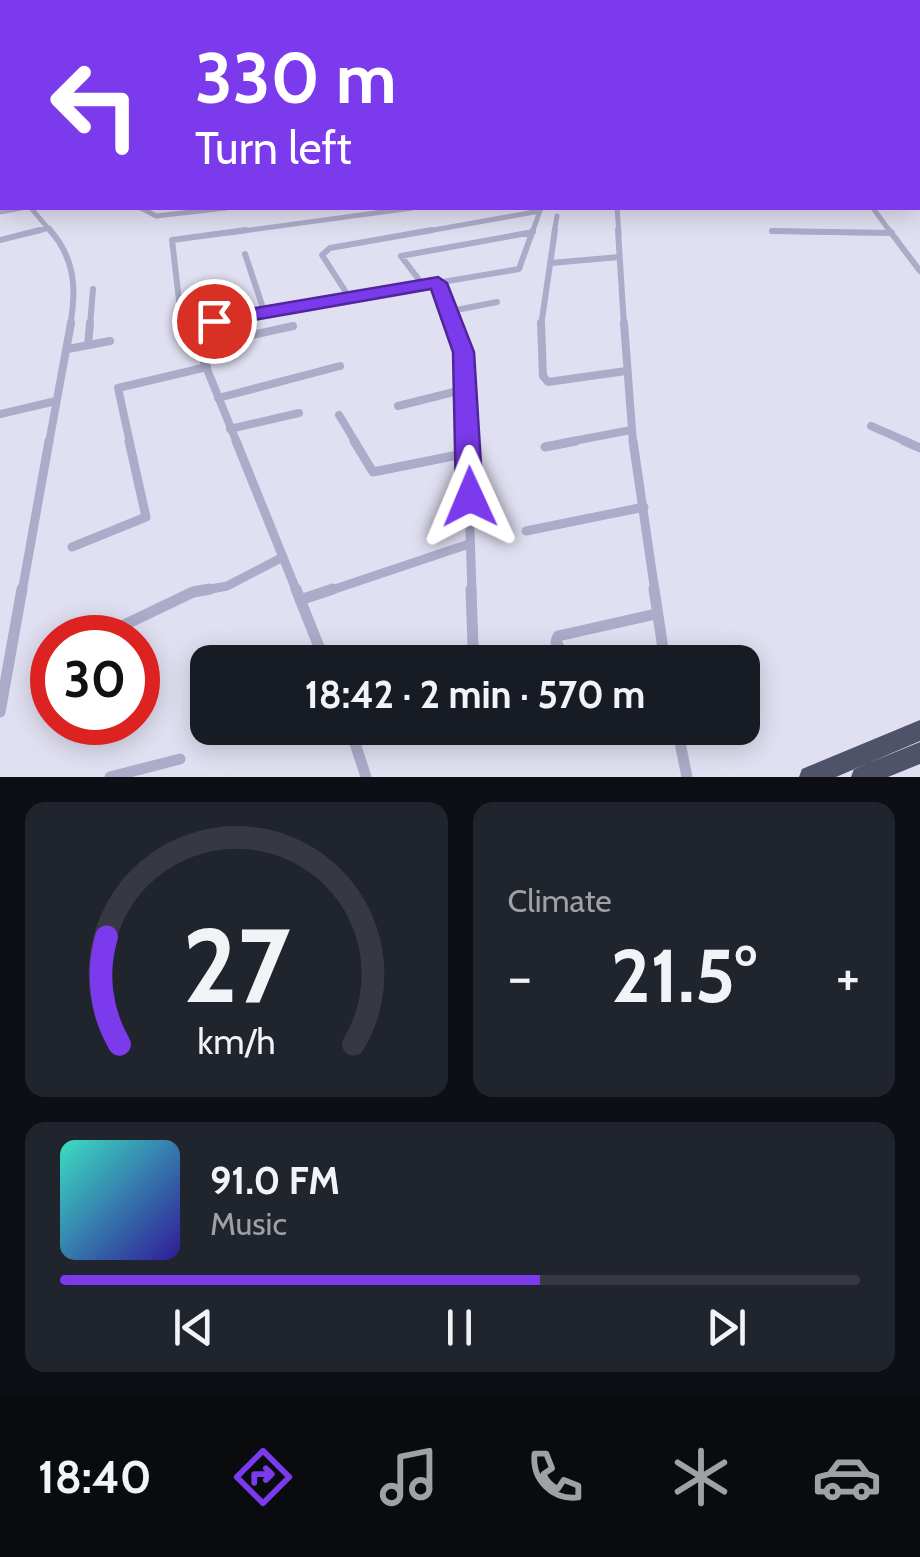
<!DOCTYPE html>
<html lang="en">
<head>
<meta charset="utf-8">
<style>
	body { margin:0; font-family:Cabin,sans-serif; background:#20242c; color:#f1f3f6; height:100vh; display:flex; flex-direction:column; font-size:38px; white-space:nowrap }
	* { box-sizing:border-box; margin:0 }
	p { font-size:32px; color:#9ea1a6 }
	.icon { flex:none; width:55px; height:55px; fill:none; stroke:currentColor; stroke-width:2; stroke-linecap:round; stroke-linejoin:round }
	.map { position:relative; height:777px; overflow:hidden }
	.drawer { display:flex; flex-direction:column; gap:25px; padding:25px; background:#0d0f14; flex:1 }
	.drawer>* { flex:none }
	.hud { position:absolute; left:0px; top:0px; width:920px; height:210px; box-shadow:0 5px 25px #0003; background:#7c3aed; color:#fff; overflow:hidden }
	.speed { position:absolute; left:30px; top:615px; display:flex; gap:20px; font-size:50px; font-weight:700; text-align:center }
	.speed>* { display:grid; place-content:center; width:130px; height:130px; border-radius:50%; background:#171b24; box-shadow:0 5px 25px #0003; line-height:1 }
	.speed .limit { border:15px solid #d22; background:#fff; color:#111 }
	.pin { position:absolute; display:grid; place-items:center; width:85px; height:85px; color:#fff; margin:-42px; border:5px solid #fff; border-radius:50%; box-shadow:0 2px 10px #0007 }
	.me { position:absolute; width:110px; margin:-55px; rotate:359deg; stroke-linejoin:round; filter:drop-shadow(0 0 8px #0008) }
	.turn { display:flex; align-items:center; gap:35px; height:210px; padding:0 30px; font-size:45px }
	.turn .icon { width:130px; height:130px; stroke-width:2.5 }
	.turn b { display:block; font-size:70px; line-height:85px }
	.big { font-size:75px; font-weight:700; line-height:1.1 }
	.drawer .widget { flex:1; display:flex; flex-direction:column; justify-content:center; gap:15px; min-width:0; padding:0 35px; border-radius:20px; background:#20242c }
	.drawer .dial { align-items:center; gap:0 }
	.dial svg { height:260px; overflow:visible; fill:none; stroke:#363941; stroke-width:7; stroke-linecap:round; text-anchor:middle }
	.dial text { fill:#f1f3f6; stroke:none }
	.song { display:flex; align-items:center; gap:30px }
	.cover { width:120px; height:120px; border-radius:15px; background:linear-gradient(135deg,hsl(170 70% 55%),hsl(250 70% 35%)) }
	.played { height:10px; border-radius:5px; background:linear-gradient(90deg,#7c3aed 60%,#363941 60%) }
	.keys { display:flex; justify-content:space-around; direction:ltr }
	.heat { display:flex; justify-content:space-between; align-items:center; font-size:55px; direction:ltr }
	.drawer .tiles { flex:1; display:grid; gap:25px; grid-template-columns:1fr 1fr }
	.widget:last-child { grid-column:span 2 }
	.trip { position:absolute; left:190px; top:645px; width:570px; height:100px; border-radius:20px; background:#171b24; box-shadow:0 5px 25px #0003; font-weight:700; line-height:100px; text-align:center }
	.tabs { display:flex; height:160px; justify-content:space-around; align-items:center; background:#090b0e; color:#9ea1a6 }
	.tabs .icon { width:70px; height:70px }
	.tabs .active { color:#7c3aed }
	.tabs b { font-size:45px; color:#f1f3f6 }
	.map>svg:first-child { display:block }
</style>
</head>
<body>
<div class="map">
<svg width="920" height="777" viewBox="0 0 920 777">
	<rect width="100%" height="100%" fill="#e1e0f2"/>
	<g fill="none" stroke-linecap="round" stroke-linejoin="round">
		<path stroke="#acacca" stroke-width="5" d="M31,208L52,233
			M141,208L156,216L226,208
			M617,208L619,233
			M873,208L891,233
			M0,212L21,208
			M772,231L868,233
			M30,233L49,228
			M228,233L412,208
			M417,233L540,211
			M532,233L541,208
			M554,233L557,216"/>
		<path stroke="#acacca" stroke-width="6" d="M50,230C75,259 77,288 70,326
			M618,230L624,326
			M889,230L920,271
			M772,231L892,233
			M0,240L40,230
			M245,254L264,311
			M551,263L619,257
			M438,283L454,326
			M423,285L401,256L533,232
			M349,297L322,255L330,248L432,230
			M451,311L497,302
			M90,326L93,289
			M182,326L172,240L246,230
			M183,326L519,269L533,230
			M541,326L555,230"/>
		<path stroke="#acacca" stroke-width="8" d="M182,323H198
			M453,323L463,352L467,443
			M541,323L543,376L548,382L626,371
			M624,323L633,443
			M88,345L90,323
			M68,349L110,341
			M218,398L340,366
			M398,406L466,389
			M0,414L56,401
			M339,415L356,443
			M871,426L910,443
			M230,429L299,413
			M49,443L71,323
			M130,443L118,388L207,367
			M237,443L198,347L293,326
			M563,443L631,430"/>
		<path stroke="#acacca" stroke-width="9" d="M236,441L297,592
			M354,441L373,472L468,453
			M467,441L472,592
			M633,441L655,592
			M904,441L920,448
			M545,447L576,441
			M526,531L644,507
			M72,547L146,517L129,441
			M22,592L49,441
			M196,592L227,586L283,557
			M326,592L469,544"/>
		<path stroke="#acacca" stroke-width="11" d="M296,589L325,662
			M654,589L665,662
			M300,600L333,589
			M97,638L193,592L210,589
			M465,662L473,645L471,589
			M568,662L556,642L558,636L656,614
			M0,712L22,589
			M350,728L366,777
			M677,728L687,777
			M110,777L180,759"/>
		<path fill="#4f536a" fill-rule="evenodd" d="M920,720V741L836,777H799L802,769Z
			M920,742V764L888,777H851L854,769Z"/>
	</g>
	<linearGradient id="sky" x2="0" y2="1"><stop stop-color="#91aabe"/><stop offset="0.48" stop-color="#f2f1f9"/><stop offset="1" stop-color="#f2f1f9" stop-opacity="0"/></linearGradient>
	<rect width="920" height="207" fill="url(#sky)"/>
	<path fill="#7c3aed" stroke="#51269a" stroke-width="2.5" d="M438,277L447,283L474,352L483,497L470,507L456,497L453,352L431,289L214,327L204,321L214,315Z"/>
</svg>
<div class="speed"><div class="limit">30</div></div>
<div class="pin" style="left:214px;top:321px;background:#d93025"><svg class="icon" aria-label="arrive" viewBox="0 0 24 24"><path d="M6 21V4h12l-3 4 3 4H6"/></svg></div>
<svg class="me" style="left:470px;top:497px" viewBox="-20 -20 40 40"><path d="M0-17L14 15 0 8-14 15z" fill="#7c3aed" stroke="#fff" stroke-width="4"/></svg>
<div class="trip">18:42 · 2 min · 570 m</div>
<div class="hud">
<div class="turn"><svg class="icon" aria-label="left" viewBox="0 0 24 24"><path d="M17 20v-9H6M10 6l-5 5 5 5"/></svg><div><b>330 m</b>Turn left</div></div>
</div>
</div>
<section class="drawer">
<div class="tiles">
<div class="widget dial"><svg viewBox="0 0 100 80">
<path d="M14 69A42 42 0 1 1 86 69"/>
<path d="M14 69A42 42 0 0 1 10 36" stroke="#7c3aed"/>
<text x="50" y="56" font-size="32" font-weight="700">27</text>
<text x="50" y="72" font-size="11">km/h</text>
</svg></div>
<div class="widget"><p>Climate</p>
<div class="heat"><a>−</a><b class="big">21.5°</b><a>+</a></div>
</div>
<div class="widget">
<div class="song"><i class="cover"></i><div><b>91.0 FM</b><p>Music</p></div></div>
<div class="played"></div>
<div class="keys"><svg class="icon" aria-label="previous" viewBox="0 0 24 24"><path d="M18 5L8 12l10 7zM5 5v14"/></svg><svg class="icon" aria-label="pause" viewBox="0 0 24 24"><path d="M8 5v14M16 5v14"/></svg><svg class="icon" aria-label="next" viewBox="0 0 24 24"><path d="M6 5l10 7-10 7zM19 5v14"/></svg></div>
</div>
</div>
</section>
<nav class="tabs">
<b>18:40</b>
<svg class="icon active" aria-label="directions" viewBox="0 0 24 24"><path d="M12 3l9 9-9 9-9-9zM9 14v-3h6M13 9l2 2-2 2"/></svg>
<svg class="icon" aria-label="music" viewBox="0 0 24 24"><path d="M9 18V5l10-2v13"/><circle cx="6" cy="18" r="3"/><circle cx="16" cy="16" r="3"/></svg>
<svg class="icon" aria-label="phone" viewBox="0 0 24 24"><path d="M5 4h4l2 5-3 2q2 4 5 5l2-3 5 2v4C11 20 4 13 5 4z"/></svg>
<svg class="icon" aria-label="climate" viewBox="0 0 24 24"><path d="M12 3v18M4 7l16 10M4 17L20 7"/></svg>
<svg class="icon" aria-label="car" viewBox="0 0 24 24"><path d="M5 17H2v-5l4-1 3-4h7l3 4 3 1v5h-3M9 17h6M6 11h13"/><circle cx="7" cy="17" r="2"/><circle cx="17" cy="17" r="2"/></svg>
</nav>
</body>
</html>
